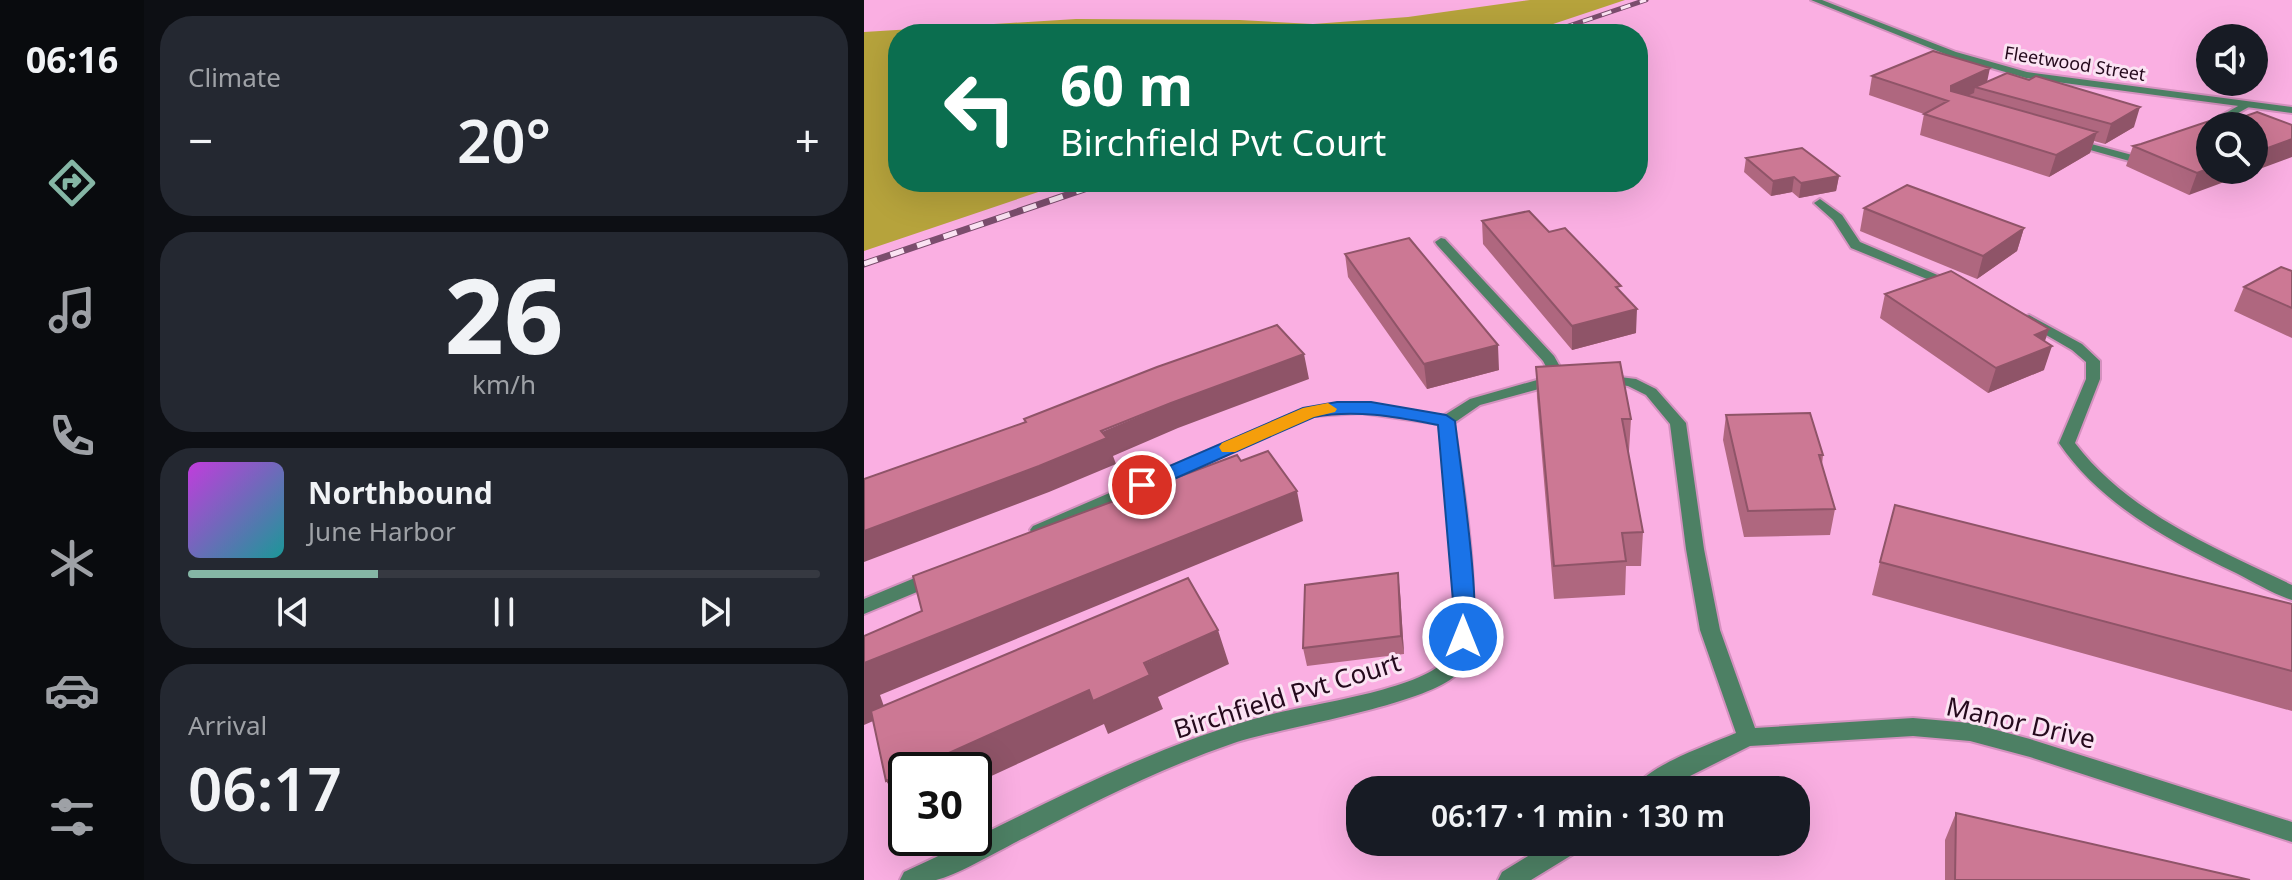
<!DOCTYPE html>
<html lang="en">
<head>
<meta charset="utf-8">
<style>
	body { margin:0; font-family:"Noto Sans",sans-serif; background:#242831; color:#f1f3f6; height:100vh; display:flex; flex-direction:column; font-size:30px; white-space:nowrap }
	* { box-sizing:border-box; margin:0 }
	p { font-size:26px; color:#9ea1a6 }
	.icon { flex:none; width:44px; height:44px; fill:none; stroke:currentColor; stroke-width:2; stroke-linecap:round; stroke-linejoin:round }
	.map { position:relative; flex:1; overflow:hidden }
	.drawer { display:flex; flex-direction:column; gap:16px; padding:16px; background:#0d0f14; width:720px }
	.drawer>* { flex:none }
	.guide { position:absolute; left:24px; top:24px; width:760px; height:168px; border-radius:32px; box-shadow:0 8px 32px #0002; background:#0b6e4f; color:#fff; overflow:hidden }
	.buttons { position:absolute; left:1332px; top:24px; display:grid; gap:16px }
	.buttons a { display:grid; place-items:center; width:72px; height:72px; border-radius:50%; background:#171b24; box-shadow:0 8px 32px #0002; font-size:40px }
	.speed { position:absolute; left:24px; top:752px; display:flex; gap:16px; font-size:40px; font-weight:700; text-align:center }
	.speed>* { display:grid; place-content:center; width:104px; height:104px; border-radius:50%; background:#171b24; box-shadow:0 8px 32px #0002; line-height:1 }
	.speed .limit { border:4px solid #111; border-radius:12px; background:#fff; color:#111 }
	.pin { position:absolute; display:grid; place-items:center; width:68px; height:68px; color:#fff; margin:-34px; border:4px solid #fff; border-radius:50%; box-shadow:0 2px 8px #0007 }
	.me { position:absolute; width:88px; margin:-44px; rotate:0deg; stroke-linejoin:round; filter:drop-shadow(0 0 6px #0008) }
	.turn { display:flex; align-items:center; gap:28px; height:168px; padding:0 40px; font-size:36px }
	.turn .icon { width:104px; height:104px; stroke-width:2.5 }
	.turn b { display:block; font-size:56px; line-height:68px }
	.big { font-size:60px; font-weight:600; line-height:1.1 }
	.drawer .tile { flex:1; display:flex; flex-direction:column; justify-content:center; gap:12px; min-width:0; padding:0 28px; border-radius:32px; background:#242831 }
	.drawer .dial { align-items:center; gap:0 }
	.dial b { font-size:104px; line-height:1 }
	.song { display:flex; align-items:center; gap:24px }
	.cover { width:96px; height:96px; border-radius:12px; background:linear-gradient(135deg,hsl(290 70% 55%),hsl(180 70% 35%)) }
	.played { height:8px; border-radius:4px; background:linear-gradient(90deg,#85b6a5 30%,#363941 30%) }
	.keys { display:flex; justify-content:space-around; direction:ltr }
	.heat { display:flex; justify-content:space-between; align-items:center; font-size:44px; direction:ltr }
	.trip { position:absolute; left:482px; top:776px; width:464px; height:80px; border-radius:32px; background:#171b24; box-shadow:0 8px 32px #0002; font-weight:600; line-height:80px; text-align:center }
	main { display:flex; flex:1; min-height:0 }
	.dock { display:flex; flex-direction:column; width:144px; justify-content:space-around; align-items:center; background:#090b0e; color:#9ea1a6 }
	.dock .icon { width:56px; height:56px }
	.dock .selected { color:#85b6a5 }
	.dock b { font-size:36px; color:#f1f3f6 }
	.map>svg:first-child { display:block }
</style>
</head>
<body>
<main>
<nav class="dock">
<b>06:16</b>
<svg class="icon selected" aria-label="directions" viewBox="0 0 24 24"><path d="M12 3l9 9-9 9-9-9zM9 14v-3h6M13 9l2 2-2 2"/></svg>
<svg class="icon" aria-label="music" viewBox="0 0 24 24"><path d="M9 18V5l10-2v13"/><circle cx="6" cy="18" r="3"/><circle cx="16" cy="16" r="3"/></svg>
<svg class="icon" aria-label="phone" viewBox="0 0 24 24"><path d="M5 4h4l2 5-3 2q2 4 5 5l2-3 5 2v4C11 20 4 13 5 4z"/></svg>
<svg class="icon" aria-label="climate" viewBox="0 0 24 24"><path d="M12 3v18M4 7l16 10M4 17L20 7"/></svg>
<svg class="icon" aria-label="car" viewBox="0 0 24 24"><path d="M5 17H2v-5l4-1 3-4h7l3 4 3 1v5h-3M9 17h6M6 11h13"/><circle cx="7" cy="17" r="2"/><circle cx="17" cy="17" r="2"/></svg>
<svg class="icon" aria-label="filters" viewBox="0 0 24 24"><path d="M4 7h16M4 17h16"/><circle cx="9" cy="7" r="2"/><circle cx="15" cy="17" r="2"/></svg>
</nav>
<section class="drawer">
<div class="tile"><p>Climate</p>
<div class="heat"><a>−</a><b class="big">20°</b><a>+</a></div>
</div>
<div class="tile dial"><b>26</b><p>km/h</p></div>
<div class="tile">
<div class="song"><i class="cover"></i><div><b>Northbound</b><p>June Harbor</p></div></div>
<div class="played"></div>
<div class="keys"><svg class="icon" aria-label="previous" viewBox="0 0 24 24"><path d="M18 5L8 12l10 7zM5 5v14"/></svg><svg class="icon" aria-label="pause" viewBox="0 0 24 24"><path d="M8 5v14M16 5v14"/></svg><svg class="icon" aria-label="next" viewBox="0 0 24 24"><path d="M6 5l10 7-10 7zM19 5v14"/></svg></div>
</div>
<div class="tile"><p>Arrival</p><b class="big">06:17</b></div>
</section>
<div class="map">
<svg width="1428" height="880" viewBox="0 0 1428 880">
	<rect width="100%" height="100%" fill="#faafe2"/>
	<path fill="#b6a33c" d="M666,0H761L659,34H34V182H204L0,251V32L212,19L376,20L449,24L544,17Z"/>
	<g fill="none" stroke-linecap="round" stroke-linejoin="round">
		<defs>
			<path id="minor" d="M1381,102L1390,104L1355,124L1346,122Z
				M1209,139L1268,155L1282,150L1287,153L1269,162L1205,144V140Z
				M956,199L978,215L996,242L1097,285L1095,288H1085L987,248L969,220L950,203Z
				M577,238L581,239L690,356L703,379L701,382L616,405L590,423C597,472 627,637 594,673C565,705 418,727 370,743C297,768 228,803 160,838C139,848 92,876 72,880C61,880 47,880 36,880L40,872C163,815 284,744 417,712C451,704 566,687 582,658C604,618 580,474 575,424L497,413L449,416L181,534H169L166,530L169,526L440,409L497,404L579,416L606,399L687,376L679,361L573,245L571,242Z
				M1165,315L1218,344L1236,361V379L1211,443C1264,513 1351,548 1428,585V600C1409,594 1390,582 1372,573C1306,541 1237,505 1195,443L1222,379V362L1208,350L1160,322L1158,319Z
				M740,375L772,379L792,389L822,423L840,549L856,630L891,728L1049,718L1106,723L1166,739L1428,822V842L1166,757L1106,741L1049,736L886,746L798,790H770C781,766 847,744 872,733L836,630L822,549L806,424L782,395L764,386L735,382L733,379Z
				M70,570L77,572L79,577L77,582L0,614V599Z
				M687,842H720L716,850L667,880H634L638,872Z"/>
			<path id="tertiary" d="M947,0H958L1092,52L1163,72L1428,107V113L1162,78L1086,56Z"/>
		</defs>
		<use href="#minor" stroke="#d491bf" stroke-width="4"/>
		<use href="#tertiary" stroke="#d491bf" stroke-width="4"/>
		<use href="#minor" fill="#4d8064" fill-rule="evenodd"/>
		<use href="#tertiary" fill="#4d8064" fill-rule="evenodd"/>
		<defs>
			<path id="rail-far1" d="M681,34L782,0"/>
			<path id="rail" d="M0,264L241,182"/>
		</defs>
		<use href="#rail-far1" stroke="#7b4d6d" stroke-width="5"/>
		<use href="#rail" stroke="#7b4d6d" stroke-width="7"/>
		<use href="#rail-far1" stroke="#fbe3f3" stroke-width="3" stroke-dasharray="10" stroke-linecap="butt"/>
		<use href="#rail" stroke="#fbe3f3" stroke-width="5" stroke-dasharray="14" stroke-linecap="butt"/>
	</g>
	<path fill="#af677f" d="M1008,76L1123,82L1270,127L1241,144L1230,141L1226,153L1185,177L1056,135L1060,114L1005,95Z
		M1379,117L1325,195L1262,166L1269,146Z
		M882,158L975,176L972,191L935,198L928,192L907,196L880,172Z
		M1000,208L1160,228L1153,251L1113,279L996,231Z
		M618,221L685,232L757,292L772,333L708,350L619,244Z
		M481,254L635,370L563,389L484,277Z
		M1428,271V338L1370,311L1380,287Z
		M1021,294L1180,370L1124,393L1016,318Z
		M672,367L767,419L765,451H764L779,532L777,566H762L761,595L690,599L673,398Z
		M862,415L959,455L958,465L971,509L966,535L880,537L859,440Z
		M1016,562L1428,604V711L1008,595Z
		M536,592L540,654L443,666L439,648Z
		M1092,813L1386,880H1081V840Z"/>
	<path fill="#8f5468" d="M1126,68L1122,87H1111L1110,93L1083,105L1087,86Z
		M1276,107L1270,127L1241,144L1247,124Z
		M1233,132L1226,153L1185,177L1192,155Z
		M1428,139V157L1325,195L1333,173L1346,168V170H1390V153Z
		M975,176L972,191L935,198L937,183Z
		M930,177L928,192L907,196L909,181Z
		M1160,228L1153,251L1113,279L1119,256Z
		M773,309L772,333L708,350V326Z
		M1185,329L1178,350L1188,346L1180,370L1124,393L1132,368L1171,335Z
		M634,345L635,370L563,389L560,364Z
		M440,354L445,379L314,428L249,456L252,464L185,492L0,562V531L307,403Z
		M433,491L439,521L16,695L23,715L0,725V663Z
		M534,573L536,592L540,654L537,636Z
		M354,630L365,664L294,697L299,709L244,734L240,724L110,784V770H47Z
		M42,772V810L22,781Z"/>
	<path fill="#cc7894" stroke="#8f5468" stroke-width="2" d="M1069,51L1126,68L1087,86V91L1233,132L1192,155L1060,114L1084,101L1008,76Z
		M1143,73L1165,80L1172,76L1276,107L1247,124L1111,87Z
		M1393,112L1428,125V139L1390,153V126H1346V168L1333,173L1269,146L1277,144L1369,113L1379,117Z
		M938,148L975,176L937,183L930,177L909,181L882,158Z
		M1043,185L1160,228L1119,256L1000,208Z
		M665,211L685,232L701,228L757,286L752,287L773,309L708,326L618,221Z
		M545,238L634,345L560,364L481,254Z
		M1417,267L1428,271V308L1380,287Z
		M1087,271L1185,329L1171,335L1188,346L1132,368L1021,294Z
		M413,325L440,354L307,403L237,431L243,438L175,466L0,531V479L162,422L160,419L293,367Z
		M756,362L767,419H758L779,532L758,533L762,561L690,566L672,367Z
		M946,413L959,455H955L971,509L884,511L862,415Z
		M404,451L433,491L0,663V636L58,611L49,576L373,455L377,461Z
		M1031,505L1428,604V671L1016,562Z
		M534,573L537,636L439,648L441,585Z
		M324,578L354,630L280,663L286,675L229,701L225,690L47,770H42V772L22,781L7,711Z
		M1092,813L1386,880H1091Z"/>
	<path fill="#1a73e8" stroke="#114b97" stroke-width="2" d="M473,402H507L582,415L591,421C595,457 620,620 607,643L599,646L592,643L588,637L589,601L574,425C532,417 492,409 450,417L285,490L278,492L268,485L271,481L439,408Z"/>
	<path fill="#f59e0b" d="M464,403L473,409L471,412L450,417L371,452H358L355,447L358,443L439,408Z"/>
	<g text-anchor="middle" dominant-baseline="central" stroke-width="6" stroke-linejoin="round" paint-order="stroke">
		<g font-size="18" fill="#250a1d" stroke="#fbe3f3">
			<text transform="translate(1211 63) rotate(9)">Fleetwood Street</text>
		</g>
		<g font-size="26" fill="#250a1d" stroke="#fbe3f3">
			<text transform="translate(423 695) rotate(-17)">Birchfield Pvt Court</text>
			<text transform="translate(1157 722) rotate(13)">Manor Drive</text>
		</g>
	</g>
</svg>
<div class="buttons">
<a><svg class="icon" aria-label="sound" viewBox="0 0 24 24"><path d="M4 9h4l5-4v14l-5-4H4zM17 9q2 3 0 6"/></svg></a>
<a><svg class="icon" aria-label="search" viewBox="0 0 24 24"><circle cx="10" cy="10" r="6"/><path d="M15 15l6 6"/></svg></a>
</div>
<div class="speed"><div class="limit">30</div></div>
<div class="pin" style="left:278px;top:485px;background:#d93025"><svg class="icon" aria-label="arrive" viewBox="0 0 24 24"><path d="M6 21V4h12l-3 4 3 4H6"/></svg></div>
<svg class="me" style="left:599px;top:637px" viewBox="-20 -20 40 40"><circle r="17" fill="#1a73e8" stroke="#fff" stroke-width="3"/><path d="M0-11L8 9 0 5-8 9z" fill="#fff"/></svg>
<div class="trip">06:17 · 1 min · 130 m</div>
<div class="guide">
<div class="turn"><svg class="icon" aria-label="left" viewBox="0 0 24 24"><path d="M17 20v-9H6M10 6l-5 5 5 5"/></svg><div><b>60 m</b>Birchfield Pvt Court</div></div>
</div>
</div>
</main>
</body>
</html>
